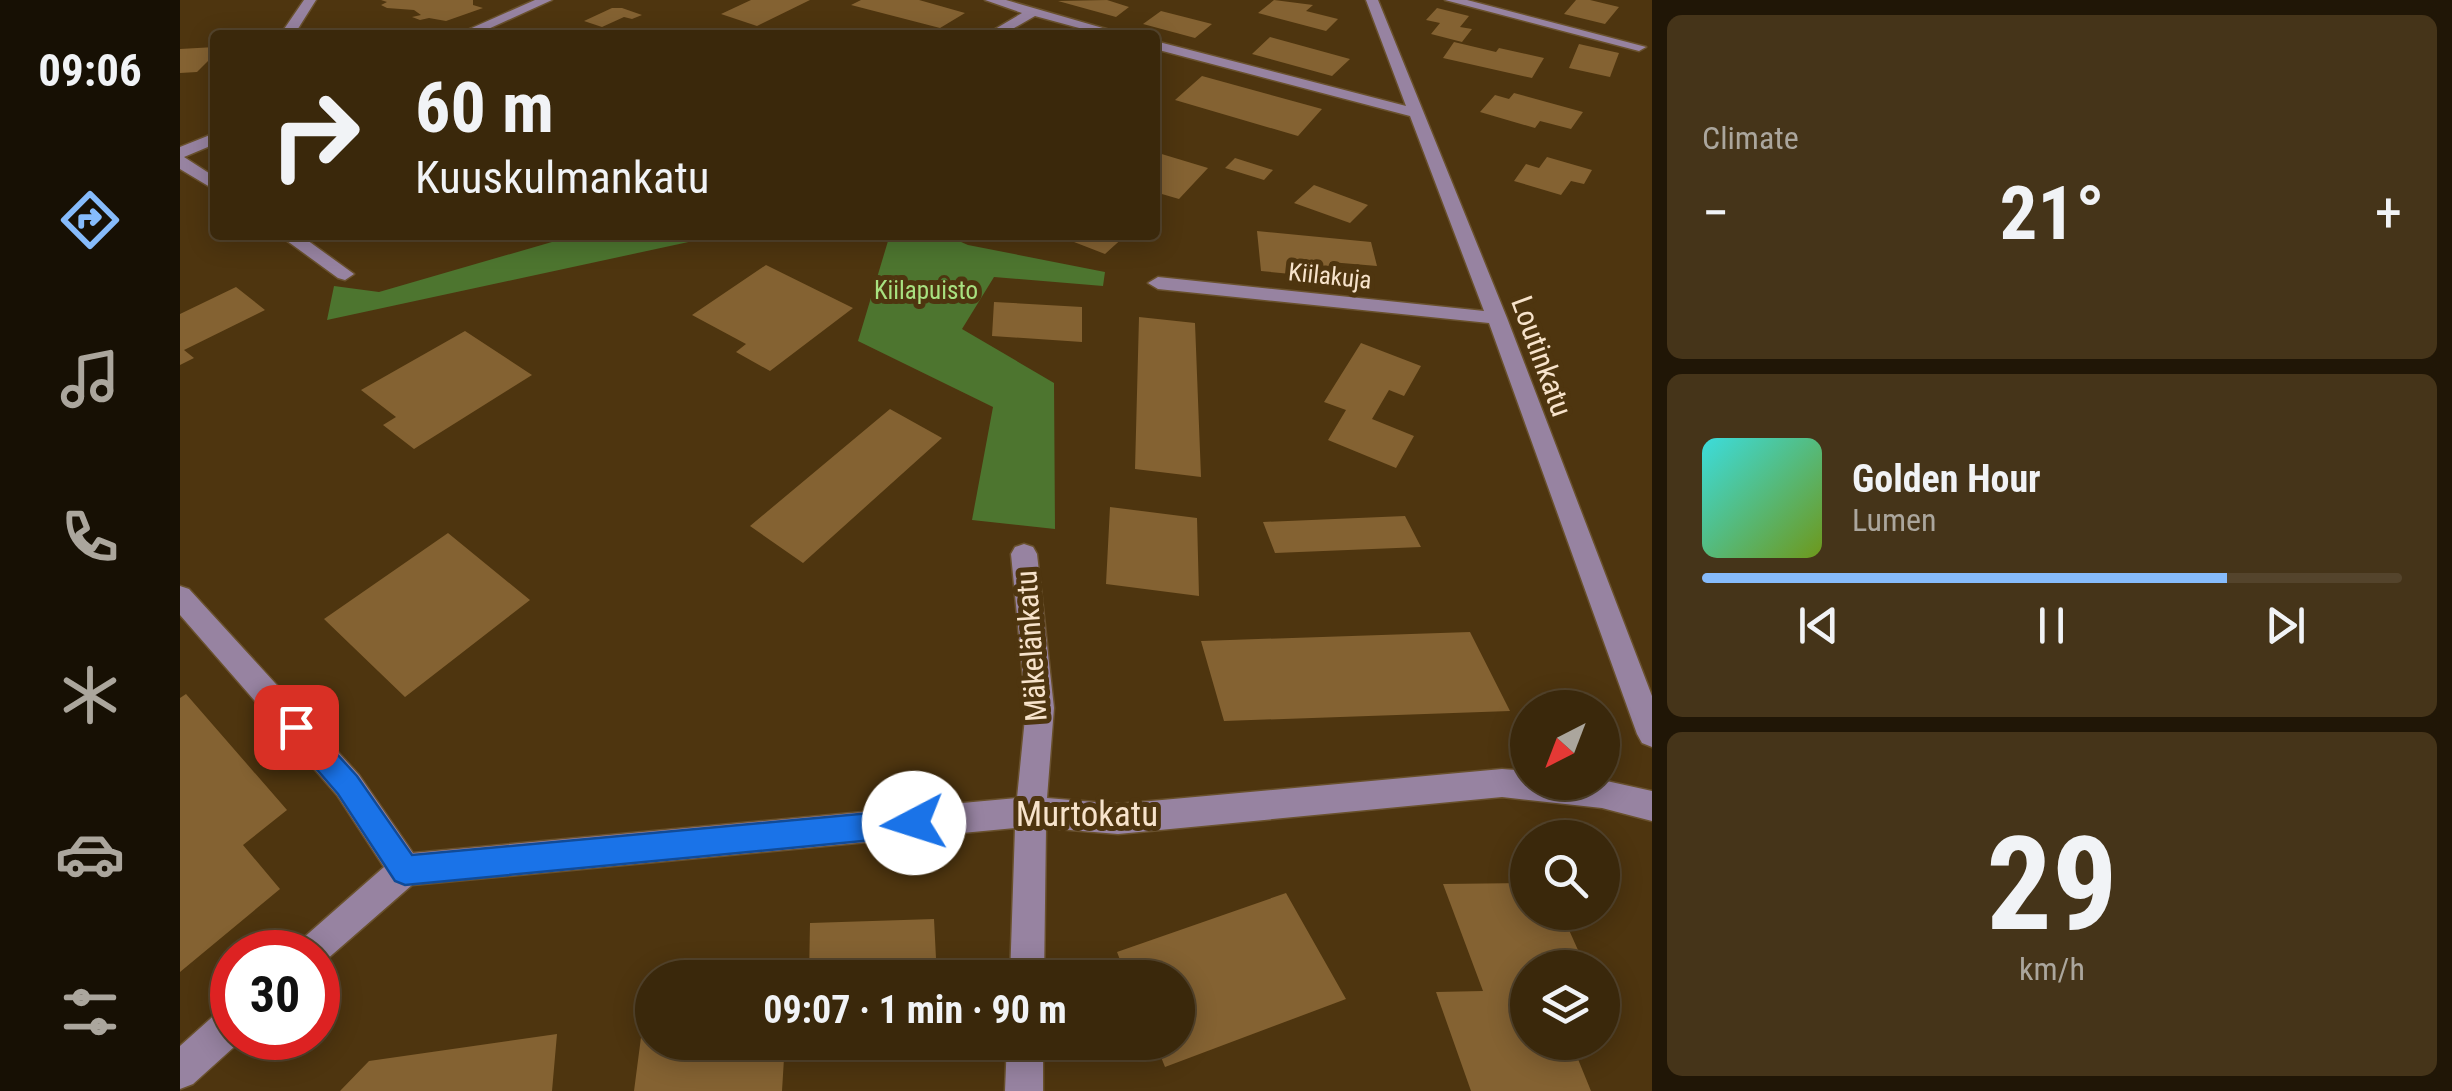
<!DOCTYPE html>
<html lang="en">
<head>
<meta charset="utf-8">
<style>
	body { margin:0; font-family:"Roboto Condensed",sans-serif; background:#453419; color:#f1f3f6; height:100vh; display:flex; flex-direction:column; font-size:38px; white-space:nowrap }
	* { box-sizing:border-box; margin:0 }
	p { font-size:32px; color:#aba69d }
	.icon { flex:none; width:55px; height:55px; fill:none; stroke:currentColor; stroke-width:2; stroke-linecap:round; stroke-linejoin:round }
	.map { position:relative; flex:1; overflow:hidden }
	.sheet { display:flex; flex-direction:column; gap:15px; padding:15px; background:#201606; width:800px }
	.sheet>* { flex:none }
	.guide { position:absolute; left:30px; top:30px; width:950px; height:210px; border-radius:10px; box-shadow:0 5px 25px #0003,0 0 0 2px #54442c; background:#3a280b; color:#f1f3f6; overflow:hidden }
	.needle { width:65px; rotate:222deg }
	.tools { position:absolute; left:1330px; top:690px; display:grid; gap:20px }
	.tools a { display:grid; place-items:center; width:110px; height:110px; border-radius:50%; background:#3a280b; box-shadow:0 5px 25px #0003,0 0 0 2px #54442c; font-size:50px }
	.speed { position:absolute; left:30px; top:930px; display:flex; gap:20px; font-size:50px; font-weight:700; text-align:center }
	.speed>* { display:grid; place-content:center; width:130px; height:130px; border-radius:50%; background:#3a280b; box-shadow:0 5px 25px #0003,0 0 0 2px #54442c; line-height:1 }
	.speed .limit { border:15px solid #d22; background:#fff; color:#111 }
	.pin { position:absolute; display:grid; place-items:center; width:85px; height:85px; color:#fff; margin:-42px; border-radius:20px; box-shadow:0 5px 15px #0006 }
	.me { position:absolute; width:110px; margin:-55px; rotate:265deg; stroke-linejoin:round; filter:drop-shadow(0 0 8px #0008) }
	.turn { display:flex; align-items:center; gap:35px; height:210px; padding:0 40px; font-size:45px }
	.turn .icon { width:130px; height:130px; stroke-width:2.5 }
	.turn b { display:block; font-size:70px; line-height:85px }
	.big { font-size:75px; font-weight:700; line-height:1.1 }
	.sheet .tile { flex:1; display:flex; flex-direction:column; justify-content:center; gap:15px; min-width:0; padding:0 35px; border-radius:15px; background:#453419 }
	.sheet .dial { align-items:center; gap:0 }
	.dial b { font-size:130px; line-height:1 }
	.song { display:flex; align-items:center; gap:30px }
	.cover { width:120px; height:120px; border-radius:15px; background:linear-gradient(135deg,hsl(180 70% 55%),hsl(80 70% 35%)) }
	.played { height:10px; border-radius:5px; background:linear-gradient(90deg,#86bbfb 75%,#54442c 75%) }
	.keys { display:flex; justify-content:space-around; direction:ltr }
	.heat { display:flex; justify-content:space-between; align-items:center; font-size:55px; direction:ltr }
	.trip { position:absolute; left:455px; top:960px; width:560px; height:100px; border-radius:50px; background:#3a280b; box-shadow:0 5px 25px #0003,0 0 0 2px #54442c; font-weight:700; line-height:100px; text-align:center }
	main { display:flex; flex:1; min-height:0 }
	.menu { display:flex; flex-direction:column; width:180px; justify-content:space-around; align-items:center; background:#171004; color:#aba69d }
	.menu .icon { width:70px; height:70px }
	.menu .active { color:#86bbfb }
	.menu b { font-size:45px; color:#f1f3f6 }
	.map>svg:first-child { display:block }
</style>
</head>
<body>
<main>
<nav class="menu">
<b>09:06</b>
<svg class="icon active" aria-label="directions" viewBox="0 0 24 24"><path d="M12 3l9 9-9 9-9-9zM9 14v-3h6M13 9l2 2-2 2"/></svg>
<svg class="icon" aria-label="music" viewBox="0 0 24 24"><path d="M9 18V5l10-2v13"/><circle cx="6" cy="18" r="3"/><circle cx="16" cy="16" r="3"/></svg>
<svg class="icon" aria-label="phone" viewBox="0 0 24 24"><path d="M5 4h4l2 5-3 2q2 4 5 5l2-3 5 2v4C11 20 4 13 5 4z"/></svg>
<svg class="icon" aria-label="climate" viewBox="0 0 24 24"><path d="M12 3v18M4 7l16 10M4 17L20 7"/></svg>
<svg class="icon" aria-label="car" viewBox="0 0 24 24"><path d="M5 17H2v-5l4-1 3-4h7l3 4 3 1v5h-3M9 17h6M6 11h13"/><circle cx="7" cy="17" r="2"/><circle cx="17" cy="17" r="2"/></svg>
<svg class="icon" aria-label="filters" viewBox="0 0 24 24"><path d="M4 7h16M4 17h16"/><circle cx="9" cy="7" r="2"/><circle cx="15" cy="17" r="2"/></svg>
</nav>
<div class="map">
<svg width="1472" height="1091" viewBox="0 0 1472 1091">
	<rect width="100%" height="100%" fill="#4e350f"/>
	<path fill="#4d752f" d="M396,235H541L147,320L154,286L199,292Z
		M698,235H765L788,245L925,272L923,286L814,277L782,329L874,383L875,529L792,520L813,407L678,341L708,241Z"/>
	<path fill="#846232" d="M201,0H293V5L303,8L266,21L249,18L240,20L232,17L241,15L234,10L207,8L201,5L207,2Z
		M571,0H630L577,26L541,14Z
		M681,0H739L785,13L760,28L671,5Z
		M927,0L949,7L936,17L878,1Z
		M1094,0L1133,5L1126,11L1158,19L1146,31L1078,13Z
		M1396,0H1410L1439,7L1425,24L1384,14Z
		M432,8H442L462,15L452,19L444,17L422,27L404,21Z
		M1257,8L1289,16L1280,27L1292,29L1282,42L1251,34L1260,23L1246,20Z
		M981,11L1032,24L1015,38L963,24Z
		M1090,37L1170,59L1152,76L1072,54Z
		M1274,42L1316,52L1319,48L1364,58L1352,78L1263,58Z
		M1399,44L1439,53L1430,77L1389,68Z
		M35,47V54L17,72L0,73V49Z
		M1022,76L1142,109L1118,136L995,100Z
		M1334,93L1403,112L1391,129L1360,121L1355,128L1300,112L1315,95L1329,99Z
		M975,152L1028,168L999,199L975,192Z
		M1367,157L1412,170L1404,184L1391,181L1381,195L1334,181L1346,164L1359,168Z
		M1055,158L1093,170L1084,180L1045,168Z
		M1134,185L1188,205L1170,223L1114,203Z
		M1077,231L1191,242L1197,266L1150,262L1153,278L1081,271Z
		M876,235H946L925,254Z
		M586,265L673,308L590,371L556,352L566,344L512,315Z
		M56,287L85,310L4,350L14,358L0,365V314Z
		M814,302L902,307V342L812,336Z
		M959,317L1015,323L1021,477L955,469Z
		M285,331L352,375L234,449L203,425L216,417L181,390Z
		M1181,343L1241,366L1224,396L1209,390L1192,419L1234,436L1216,468L1148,440L1166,410L1144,402Z
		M710,409L762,438L623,563L570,526Z
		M930,507L1017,518L1019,596L926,584Z
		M1225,516L1241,547L1095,553L1083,522Z
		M268,533L350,600L225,697L144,619Z
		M1290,632L1330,711L1044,721L1021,641Z
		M6,694L107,810L63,845L100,889L0,972V698Z
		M1348,883V912H1381L1406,968H1348V1042H1391L1411,1091H1291L1256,992L1303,991L1263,884Z
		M1106,893L1166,999L985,1067L975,1042H998V978H947L937,952Z
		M754,919L757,978H629L630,923Z
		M472,998V1042H605L602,1091H454L466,999Z
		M377,1034L372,1091H160L189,1061Z"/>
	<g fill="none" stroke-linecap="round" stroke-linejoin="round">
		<defs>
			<path id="minor" d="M124,0H136L114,35H100Z
				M355,0H372L295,35H276Z
				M805,0H826L947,35H925L855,16L822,35H805L842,13Z
				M1186,0H1198L1327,318L1472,696V747L1462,743L1457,734L1309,323L978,289L968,283L978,277L1304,311L1230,116L975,49V41L1226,106Z
				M1265,0H1287L1466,47L1459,51Z
				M35,133V144L4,157L35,177V190L0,169V147Z
				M99,235H120L174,274L165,280L158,278Z
				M844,544L853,547L857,554L874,708L867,798L938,804L1322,769L1348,771V782L1422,780L1472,791V821L1422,808L1322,797L938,834L866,828L864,978H830L835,828L232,885L138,967V952H116L121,940L204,867L157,795L0,615V586L9,589L179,775L233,853L837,798L846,708L831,554L835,547Z
				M52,1006V1038H64L13,1084L0,1089V1046L39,1011Z
				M827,1042H863V1091H825Z"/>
		</defs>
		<use href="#minor" stroke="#69512d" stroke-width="3"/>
		<use href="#minor" fill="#9783a1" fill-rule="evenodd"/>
	</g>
	<path fill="#1a73e8" stroke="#114b97" stroke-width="2.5" d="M116,715L125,719L177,776L232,855L734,809L744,813L748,823L744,832L734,836L225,885L215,881L158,794L107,735L103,727L107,719Z"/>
	<g text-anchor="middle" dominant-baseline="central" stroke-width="10" stroke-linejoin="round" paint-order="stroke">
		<g font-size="25" fill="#f7e3cb" stroke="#4e350f">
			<text transform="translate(1150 276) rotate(6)">Kiilakuja</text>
		</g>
		<g font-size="25" fill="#a8e180" stroke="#4e350f">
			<text x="746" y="290">Kiilapuisto</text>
		</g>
		<g font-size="30" fill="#f7e3cb" stroke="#4e350f">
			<text transform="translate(1362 356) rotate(70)">Loutinkatu</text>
			<text transform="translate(851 646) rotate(-94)">Mäkelänkatu</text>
		</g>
		<g font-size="35" fill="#f7e3cb" stroke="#4e350f">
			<text x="907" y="814">Murtokatu</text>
		</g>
	</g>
</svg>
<div class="tools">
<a><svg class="needle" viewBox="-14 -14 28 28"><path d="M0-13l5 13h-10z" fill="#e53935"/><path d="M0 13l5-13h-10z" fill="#aba69d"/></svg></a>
<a><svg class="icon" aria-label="search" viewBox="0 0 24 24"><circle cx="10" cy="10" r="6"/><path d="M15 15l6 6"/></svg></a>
<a><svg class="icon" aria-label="layers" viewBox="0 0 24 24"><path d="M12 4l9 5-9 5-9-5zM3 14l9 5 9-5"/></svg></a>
</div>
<div class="speed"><div class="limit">30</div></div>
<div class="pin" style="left:116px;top:727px;background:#d93025"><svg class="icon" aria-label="arrive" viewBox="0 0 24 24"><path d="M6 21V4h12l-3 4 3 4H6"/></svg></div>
<svg class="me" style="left:734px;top:823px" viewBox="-20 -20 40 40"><circle r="19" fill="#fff"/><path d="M0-13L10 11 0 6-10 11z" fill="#1a73e8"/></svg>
<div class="trip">09:07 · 1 min · 90 m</div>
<div class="guide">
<div class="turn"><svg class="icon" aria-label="right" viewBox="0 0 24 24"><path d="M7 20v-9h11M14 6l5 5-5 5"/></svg><div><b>60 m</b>Kuuskulmankatu</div></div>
</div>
</div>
<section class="sheet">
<div class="tile"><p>Climate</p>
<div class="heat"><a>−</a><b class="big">21°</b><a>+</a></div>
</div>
<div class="tile">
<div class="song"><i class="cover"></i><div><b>Golden Hour</b><p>Lumen</p></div></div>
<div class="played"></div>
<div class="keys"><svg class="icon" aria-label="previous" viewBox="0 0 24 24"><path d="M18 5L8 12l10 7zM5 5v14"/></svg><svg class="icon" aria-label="pause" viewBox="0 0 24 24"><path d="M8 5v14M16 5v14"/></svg><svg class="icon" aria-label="next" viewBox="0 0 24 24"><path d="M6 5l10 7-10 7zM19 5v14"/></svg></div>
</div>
<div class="tile dial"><b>29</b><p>km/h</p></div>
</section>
</main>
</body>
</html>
